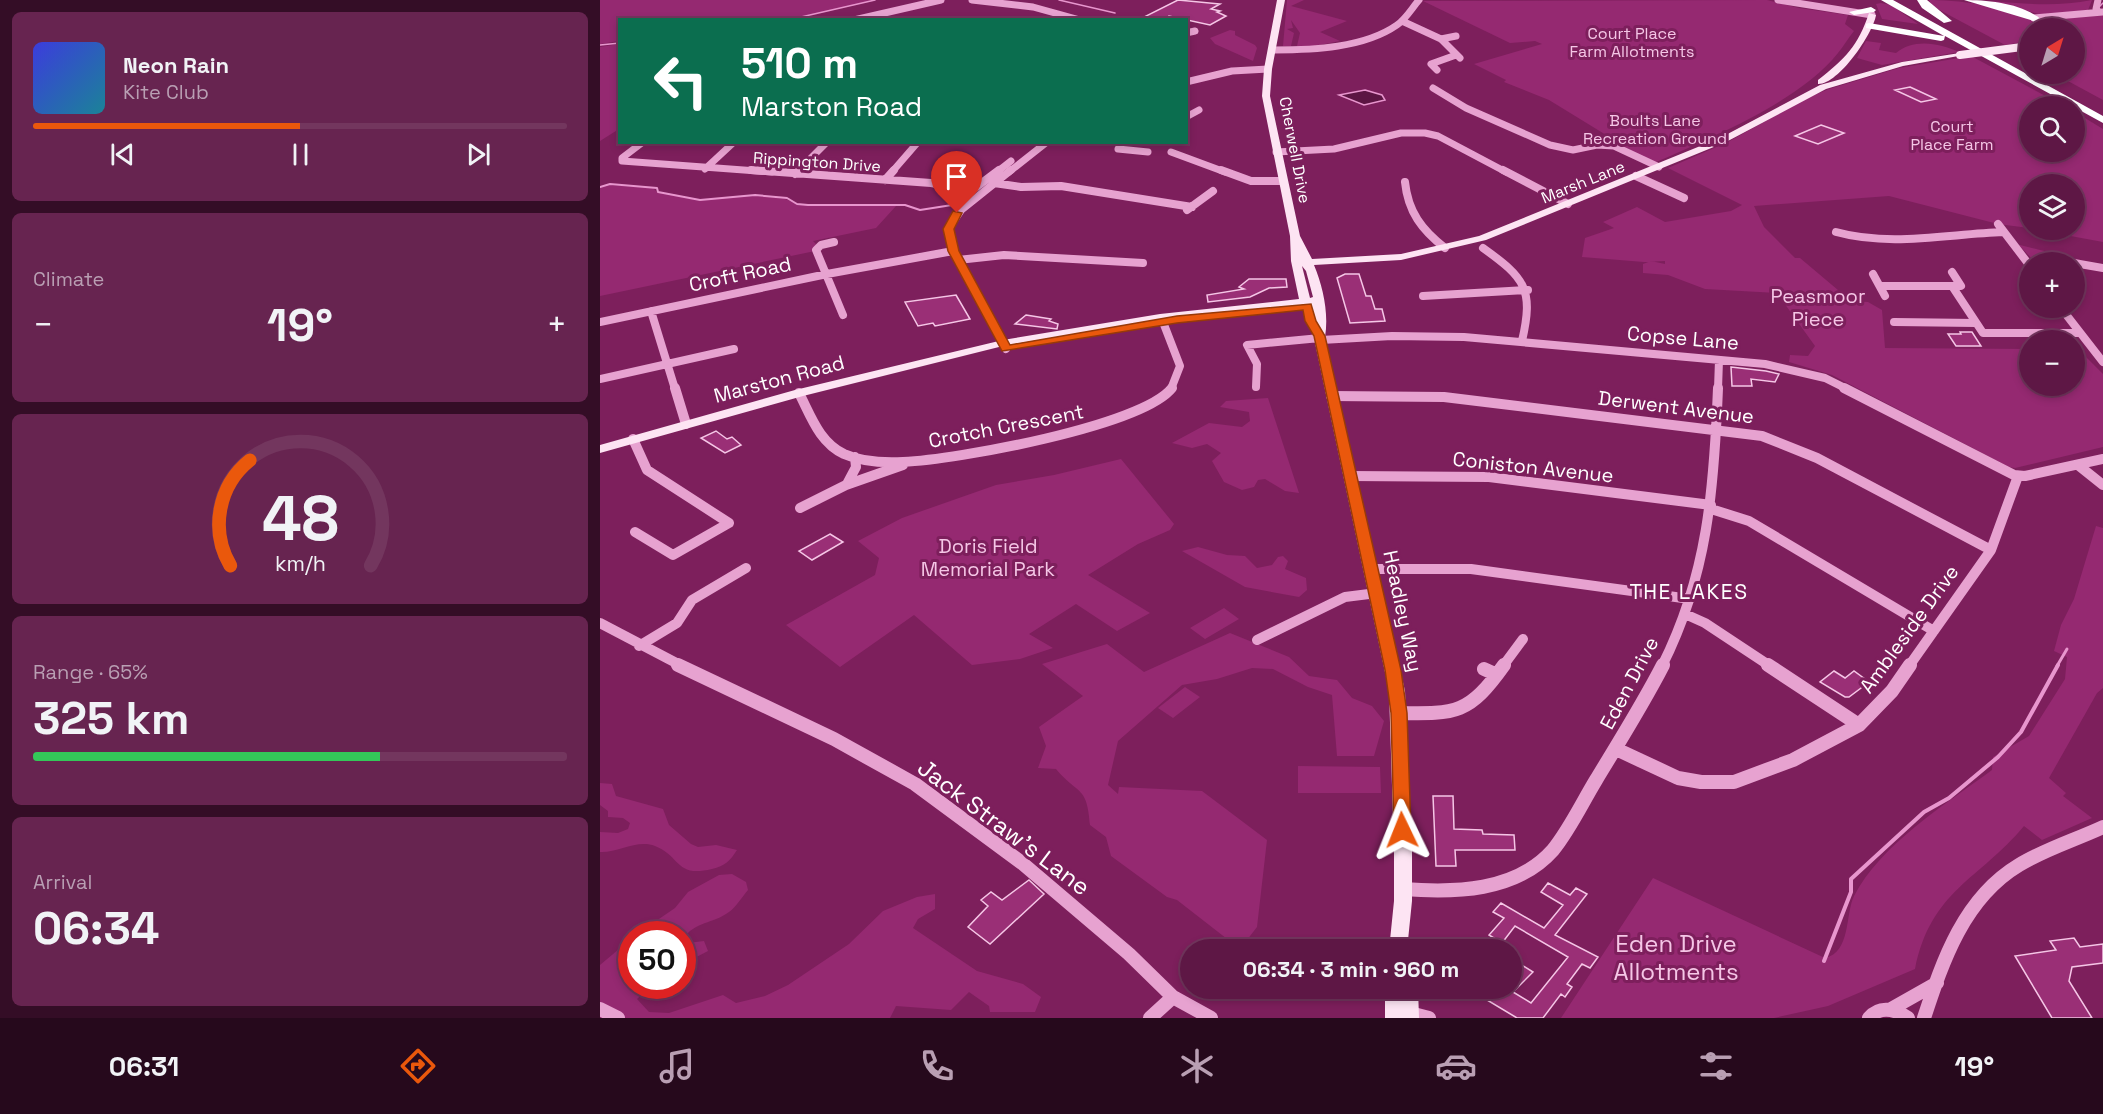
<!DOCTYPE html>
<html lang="en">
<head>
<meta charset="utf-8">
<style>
	body { margin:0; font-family:"Space Grotesk",sans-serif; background:#672450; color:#f1f3f6; height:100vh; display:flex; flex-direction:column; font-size:22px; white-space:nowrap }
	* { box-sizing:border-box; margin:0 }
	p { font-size:20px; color:#b99fb3 }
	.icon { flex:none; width:33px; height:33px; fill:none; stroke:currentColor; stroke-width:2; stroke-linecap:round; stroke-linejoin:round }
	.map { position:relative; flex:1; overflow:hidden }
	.drawer { display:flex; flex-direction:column; gap:12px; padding:12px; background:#340d26; width:600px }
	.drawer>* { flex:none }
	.top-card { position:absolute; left:18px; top:18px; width:570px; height:126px; border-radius:0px; box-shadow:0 3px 9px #0003,0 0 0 2px #73365e; background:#0b6e4f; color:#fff; overflow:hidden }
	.needle { width:39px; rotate:38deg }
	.fabs { position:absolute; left:1419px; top:18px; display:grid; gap:12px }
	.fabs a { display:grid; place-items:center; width:66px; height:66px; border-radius:50%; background:#5e1745; box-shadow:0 3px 9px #0003,0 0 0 2px #73365e; font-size:30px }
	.speed { position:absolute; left:18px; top:921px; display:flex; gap:12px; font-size:30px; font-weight:700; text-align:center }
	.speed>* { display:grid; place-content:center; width:78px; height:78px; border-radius:50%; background:#5e1745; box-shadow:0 3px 9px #0003,0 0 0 2px #73365e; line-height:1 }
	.speed .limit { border:9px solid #d22; background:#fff; color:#111 }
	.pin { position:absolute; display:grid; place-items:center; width:51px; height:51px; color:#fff; margin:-62px -26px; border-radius:50% 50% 50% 0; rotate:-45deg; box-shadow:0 0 6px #0007 }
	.pin .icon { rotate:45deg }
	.me { position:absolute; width:66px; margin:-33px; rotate:358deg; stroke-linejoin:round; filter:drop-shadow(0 0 4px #0008) }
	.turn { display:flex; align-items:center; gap:21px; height:126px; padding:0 24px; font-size:27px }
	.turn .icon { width:78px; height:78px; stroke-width:2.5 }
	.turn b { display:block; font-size:42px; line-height:51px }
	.big { font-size:45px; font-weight:600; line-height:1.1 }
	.drawer .card { flex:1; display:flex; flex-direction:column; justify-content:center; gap:9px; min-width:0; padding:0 21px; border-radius:9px; background:#672450 }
	.drawer .dial { align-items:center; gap:0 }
	.dial svg { height:156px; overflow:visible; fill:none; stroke:#73365e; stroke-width:7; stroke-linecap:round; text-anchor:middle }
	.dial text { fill:#f1f3f6; stroke:none }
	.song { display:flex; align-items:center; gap:18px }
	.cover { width:72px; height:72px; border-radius:9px; background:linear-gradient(135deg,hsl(240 70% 55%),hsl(190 70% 35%)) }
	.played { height:6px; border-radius:3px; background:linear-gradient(90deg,#ea580c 50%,#73365e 50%) }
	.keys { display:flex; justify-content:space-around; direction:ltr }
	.heat { display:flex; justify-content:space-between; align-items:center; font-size:33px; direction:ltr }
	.charge { height:9px; border-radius:4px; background:linear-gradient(90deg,#34c759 65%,#73365e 0) }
	.trip { position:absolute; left:580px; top:939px; width:342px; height:60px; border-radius:30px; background:#5e1745; box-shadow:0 3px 9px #0003,0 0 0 2px #73365e; font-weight:600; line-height:60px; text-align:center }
	.tab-bar { display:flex; height:96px; justify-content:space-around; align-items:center; background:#26091c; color:#b99fb3 }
	.tab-bar .icon { width:42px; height:42px }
	.tab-bar .selected { color:#ea580c }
	.tab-bar b { font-size:27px; color:#f1f3f6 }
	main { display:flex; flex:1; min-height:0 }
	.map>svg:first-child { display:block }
</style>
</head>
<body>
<main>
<section class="drawer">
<div class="card">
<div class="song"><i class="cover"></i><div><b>Neon Rain</b><p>Kite Club</p></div></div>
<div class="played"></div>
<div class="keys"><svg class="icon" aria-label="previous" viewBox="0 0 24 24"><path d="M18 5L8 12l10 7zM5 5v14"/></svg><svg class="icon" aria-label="pause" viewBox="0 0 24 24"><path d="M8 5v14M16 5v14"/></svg><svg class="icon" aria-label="next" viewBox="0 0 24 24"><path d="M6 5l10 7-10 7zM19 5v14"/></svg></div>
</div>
<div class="card"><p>Climate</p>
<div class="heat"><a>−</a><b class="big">19°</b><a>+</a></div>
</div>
<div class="card dial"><svg viewBox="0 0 100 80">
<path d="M14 69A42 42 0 1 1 86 69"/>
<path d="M14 69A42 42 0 0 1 24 15" stroke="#ea580c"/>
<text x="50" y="56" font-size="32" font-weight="700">48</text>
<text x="50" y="72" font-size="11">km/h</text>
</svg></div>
<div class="card"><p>Range · 65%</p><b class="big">325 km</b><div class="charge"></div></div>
<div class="card"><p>Arrival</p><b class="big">06:34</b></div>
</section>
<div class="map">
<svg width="1503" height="1018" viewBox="0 0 1503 1018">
	<rect width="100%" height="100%" fill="#7d1f5c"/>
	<path fill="#952971" d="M0,0H277L191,19L20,20L19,41L0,44Z
		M687,0H704L691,6L747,21L720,32L740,41L715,46H697L700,33L691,20L693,28L687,29L694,33L691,46H683Z
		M1167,0L1199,8L1248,15L1245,24L1254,31C1248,38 1244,46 1238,53C1200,101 1111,138 1056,162L1004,141L1011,138L949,100L904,82L906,80L874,64L942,44L935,41L910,43L823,1Z
		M1329,0C1355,0 1425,6 1441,28H1430L1429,41L1405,45L1332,6Z
		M1492,0L1488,10L1442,15L1391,1C1426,4 1457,7 1492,0Z
		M1281,3L1291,5L1318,24L1282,19L1276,4Z
		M1503,15V100L1455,74H1474V28H1455L1450,23L1452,20Z
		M630,30L635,31V35L655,45L657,48L653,61L615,44L610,38Z
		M1266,41L1281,43L1279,50L1296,53C1313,38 1340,43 1359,52L1282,65L1257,58Z
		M19,44V129L0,141V47Z
		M1371,56L1464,106H1430V152H1474L1475,112L1503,129V242L1438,230H1474V184H1430L1429,228L1398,224L1289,196L1154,206L1164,227L1195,258H1200L1251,301L1268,302L1282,310L1285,348L1429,349L1430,386H1474L1475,349H1478L1503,374V447L1415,468L1409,467L1232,375L1189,362L1190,355L1208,356L1215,346L1177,293L1105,289L1068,275L1043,273V264L1051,261L1065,264V261L1044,262L982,257L985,238L1014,228L1003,222L1037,207L1065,222L1131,211L1142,205L1068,168L1128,142L1209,97L1229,89L1299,68Z
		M7,185L53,188L57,192L97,200L154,195L185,199L203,205L296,206L276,228L213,241L216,244L215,251L0,296V187Z
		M1419,245H1420L1481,260L1432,259Z
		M668,398L699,493L685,491L665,479L658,480L654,487L642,490L624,482L612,461L621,453L607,444L592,448L572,443L609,423L642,427L650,421L649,412L620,407L626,401Z
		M521,459L574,524L570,530L538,544L488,575L550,613L517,631L476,604L429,634L453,648L420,659L372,665L314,615L240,667L186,625L275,575L279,558L258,541L302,518L396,485L454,475Z
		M1496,526L1503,528V688L1497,693L1449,778L1466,793L1463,796L1492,818L1442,840L1424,826C1379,880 1331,890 1315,969L1228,1006L1174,1018H961L1053,878L1225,958C1251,952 1245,915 1254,896C1281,844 1346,804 1392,770L1393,757L1429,736L1465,679L1467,657L1454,651L1461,625L1474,599Z
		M598,547L627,555L645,556L657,568L672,565L678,557L683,556L688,561L685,569L706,578L707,590L699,597L645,587L582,551Z
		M624,608L639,619L605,639L590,628Z
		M630,633L689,657L709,676L737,680L752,698L772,706L784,721L774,756H737L732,695L708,687L673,669L652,668L617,679L582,685L518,741L508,785L518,794L519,787L602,791L667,840L657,927L640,949L577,900L567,897L511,856L506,837L490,825C487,785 479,796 456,769L438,768L446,746L439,727L483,696L442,664L507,644L544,672Z
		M585,687L600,697L573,718L558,708Z
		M698,766L780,767L781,793H698Z
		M0,783L12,784L16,796L63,809L69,825L91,844L98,847L116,845L137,850C130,861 125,866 112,869C75,878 81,856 55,846C37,839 18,853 0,852V832L18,833L28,829L30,823L23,818L8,817V811L0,805Z
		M132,874L146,882L148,890C142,897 136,907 129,912C113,924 95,921 83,939L88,943L104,941L108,951L83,964L82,934H37L75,908L88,892L119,875Z
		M335,894V909L318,919L313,928L377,971L423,984L441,997L435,1012H390L389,1006L369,992L351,1010L296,1006L290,1018H0V965L31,939L32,986H51L37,999L49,1012L69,1013L123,995L136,1003L165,996L188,985L249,944L283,911L317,897Z"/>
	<path fill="#5c1543" stroke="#e896ce" stroke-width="1.5" d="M765,90L782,95L785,100L764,105L739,95Z"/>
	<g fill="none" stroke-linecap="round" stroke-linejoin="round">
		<path stroke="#e896ce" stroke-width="1.5" d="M459,0L515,13
			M1499,7L1503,3
			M188,20L275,0
			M0,45L20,43"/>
		<path stroke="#e896ce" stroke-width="2" d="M0,187L10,184L57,188L58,192L100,200L155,195L187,198L197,204L208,205H305L320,210L352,205"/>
		<path stroke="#e896ce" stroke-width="3" d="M1457,666L1467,649"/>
		<path stroke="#e896ce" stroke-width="4" d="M1224,961L1251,892V879L1324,812L1349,798L1398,757L1421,732L1458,665"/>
	</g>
	<path fill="#9a2f76" stroke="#f5c6e6" stroke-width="1.5" d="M578,0L620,4L611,9L620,11L617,12L626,16L610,25L569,16L563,20L544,17Z
		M1310,87L1336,99L1321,102L1295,90Z
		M1221,125L1244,133L1218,144L1195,136Z
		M745,274H759L766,296H771L775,309H782L785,321L750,323L737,278Z
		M649,279H686L687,287L669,288L650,297L608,302L607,295L644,289L639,287Z
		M356,295L370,319L335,326L333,323L318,326L305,302Z
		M426,315L451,319L449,321L458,324L457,329L415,324Z
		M1360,332H1372L1381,346H1356L1348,334H1361Z
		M1131,367L1166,371L1179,374L1175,382L1151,379L1152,386H1132Z
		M116,431L127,439L132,437L141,445L125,453L101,438Z
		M230,534L243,542L212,560L199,551Z
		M1234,671L1245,678L1254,671L1269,682L1249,697H1245L1220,682Z
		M833,796H853L854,829L882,830L883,834L914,835L915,850H855L856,866H836Z
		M429,880L444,894L390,944L368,927L388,906L381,900L391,892L402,900Z
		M948,883L970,895L976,888L987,894L955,935L998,957L990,968L982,964L967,984L972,987L965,997L961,994L943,1018H917L867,988H912V959L933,972L913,992L931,1003L968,957L915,926L902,943L889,935L904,918L893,912L901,903L944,928L963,905L941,892Z
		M1474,938L1480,947L1503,944V963L1472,967L1469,981L1492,1018H1452L1415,956L1456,950L1450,941Z"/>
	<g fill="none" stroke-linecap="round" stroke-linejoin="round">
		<path stroke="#e7a2d0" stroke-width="7" d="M372,0L433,7L480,20
			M1178,0L1272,15
			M1498,0L1496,9L1499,12
			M1434,18L1503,12
			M254,20L341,0
			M802,21L841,39L860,58
			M586,33L595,31
			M841,39L856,36
			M674,50C713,50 764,48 797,25C806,19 812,8 819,0
			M837,70L831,64L856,55
			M586,82L632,71L668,69
			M833,88L866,108L950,145L973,150L997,145L1014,146L1059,167
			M586,117L599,110
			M43,142L22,158V161L172,172
			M518,149L548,152
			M571,152L625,172
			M676,152L734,149L801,133H825L838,136L906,172
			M105,169L133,143
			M197,172L227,142
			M292,172L318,142
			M397,172L411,161
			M409,172L447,142"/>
		<path stroke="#e7a2d0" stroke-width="8" d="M151,170L331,183L372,190
			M621,170L651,181H683
			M903,170L968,204
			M195,174L199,170
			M1036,176L1084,198
			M285,180L294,170
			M805,182C808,212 822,230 845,248
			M394,183L421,187L461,186L592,207
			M372,200L363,197L399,170
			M587,210L613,191
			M1398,224L1430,266
			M1236,232C1290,247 1348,234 1403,232
			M234,242L221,245L216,250L243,315
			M883,248C925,278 934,289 922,341
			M358,260L404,255L543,263
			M1474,263L1503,268
			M1352,272L1361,286H1352
			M1273,274L1285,296
			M1280,286H1352L1383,333H1480
			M823,296L928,290
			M1461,308L1503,362
			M51,311L75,389
			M0,322L227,274L353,251
			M563,322L580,366L571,389
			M1294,322L1376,323
			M721,340L792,336L864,337L1165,364L1225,378L1247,389
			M406,349L353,251L348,229L361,210L411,170
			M0,379L134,349
			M656,387L657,364L647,345L720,338
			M1118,389L1119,360"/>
		<path stroke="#e7a2d0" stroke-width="10" d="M75,388L86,424
			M1244,388L1414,475L1425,476L1503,459
			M199,393C211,416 219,442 244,454C262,462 283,463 303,462C355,460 542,426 572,388
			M731,396L844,397L1162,436L1217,458L1391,550
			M33,439L47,470L129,523L73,555L35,532
			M1478,465L1503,485
			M750,476L889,477L1111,505
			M247,484L256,467L255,457
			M200,508L246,485L303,465
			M1111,509L1149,521L1334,631
			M772,569H871L1090,599
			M1085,614L1105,623L1170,666
			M0,623L82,666
			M657,640L745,597L777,593
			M39,646L77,623L92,600L146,568
			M903,666L923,639
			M1062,666C1108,575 1114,488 1118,388
			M1309,666L1391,550L1418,476"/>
		<path stroke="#e7a2d0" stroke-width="14" d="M78,665L234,739L315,784L422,863L529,954L573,997L611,1018
			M1168,665L1259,725
			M884,669L895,674
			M799,713C857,714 869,714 904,665
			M1016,749L1078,778L1101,782H1134L1193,760L1259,725L1292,691L1310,665
			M803,889C854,893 916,892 953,850C970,829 982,803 996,780C1019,742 1043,704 1063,665
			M0,1009L18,1018
			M1291,1009L1337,983
			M806,1012L829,1018
			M550,1018L573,997
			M1269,1018C1280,1005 1295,1009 1308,1018
			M1324,1018C1343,960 1364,898 1419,865C1445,849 1475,840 1503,827"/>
		<path fill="#fde4f3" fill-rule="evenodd" d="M677,0H685L672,69L670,96L700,236L712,259L801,254L879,236L1120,138L1220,85L1302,62L1360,53L1364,55L1303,66L1226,89L1126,142L886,240L801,260L714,265C723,287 729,313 725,337L805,691L812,848V901L807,950H789L794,901V848L789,691L714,338L701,305L560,320L403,346L203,396L0,453V445L195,390L403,340L560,314L699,299L691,261L690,236L662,96L664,69ZM702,266L706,271L713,297L710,298Z
			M1269,13L1276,15C1273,34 1238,85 1218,84V80C1245,59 1258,46 1269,13Z
			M1431,16H1437L1451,28H1443L1431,20Z
			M785,988H818L819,1018H785Z"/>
		<path fill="#fff" fill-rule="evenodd" d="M1281,0H1293L1503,116V123L1345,36L1344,40L1341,41L1266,28V24L1269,23L1344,36Z
			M1317,0H1327L1352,21L1344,23L1322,8Z
			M1364,0C1388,0 1420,3 1439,18L1434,21Z
			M1271,7L1276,10L1274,12L1254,15L1249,12Z"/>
		<path stroke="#fde4f3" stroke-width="8" d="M1360,55L1422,47"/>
	</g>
	<path fill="#ea580c" stroke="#983908" stroke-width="1.5" d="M353,211L362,213L354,229L359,251L410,345L577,316L711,304L716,321L725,336L801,670L807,713L811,830L809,835H796L794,830L791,713L785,670L714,336L705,321L703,310L577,323L402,351L348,251L343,229Z"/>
	<g text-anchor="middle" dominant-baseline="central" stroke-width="6" stroke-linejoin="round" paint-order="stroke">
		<g font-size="16" fill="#f5c6e6" stroke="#7d1f5c">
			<text x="1032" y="33">Court Place<tspan x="1032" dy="18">Farm Allotments</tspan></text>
			<text x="1055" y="120">Boults Lane<tspan x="1055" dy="18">Recreation Ground</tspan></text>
			<text x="1352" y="126">Court<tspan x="1352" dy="18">Place Farm</tspan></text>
		</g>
		<g font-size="16" fill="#fff" stroke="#7d1f5c">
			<text transform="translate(695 150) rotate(79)">Cherwell Drive</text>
			<text transform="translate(217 162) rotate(4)">Rippington Drive</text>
			<text transform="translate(983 182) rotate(-22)">Marsh Lane</text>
		</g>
		<g font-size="20" fill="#fff" stroke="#7d1f5c">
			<text transform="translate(140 274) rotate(-12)">Croft Road</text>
			<text transform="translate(1083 338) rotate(5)">Copse Lane</text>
			<text transform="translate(179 379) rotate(-15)">Marston Road</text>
			<text transform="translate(1076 407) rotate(7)">Derwent Avenue</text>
			<text transform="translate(406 426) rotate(-11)">Crotch Crescent</text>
			<text transform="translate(933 467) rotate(6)">Coniston Avenue</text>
			<text transform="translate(803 611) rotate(78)">Headley Way</text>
			<text transform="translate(1309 629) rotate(-54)">Ambleside Drive</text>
			<text transform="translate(1029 683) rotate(-62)">Eden Drive</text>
		</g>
		<g font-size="20" fill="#f5c6e6" stroke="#7d1f5c">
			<text x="1218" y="296">Peasmoor<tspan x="1218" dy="23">Piece</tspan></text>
			<text x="388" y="546">Doris Field<tspan x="388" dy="23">Memorial Park</tspan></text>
		</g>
		<g font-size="21" letter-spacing="1.5" fill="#fff" stroke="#7d1f5c">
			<text x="1089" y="591">THE LAKES</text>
		</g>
		<g font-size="24" fill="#fff" stroke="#7d1f5c">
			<text transform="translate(404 827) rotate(37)">Jack Straw's Lane</text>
		</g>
		<g font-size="24" fill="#f5c6e6" stroke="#7d1f5c">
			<text x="1076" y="943">Eden Drive<tspan x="1076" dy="28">Allotments</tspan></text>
		</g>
	</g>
</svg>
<div class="fabs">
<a><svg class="needle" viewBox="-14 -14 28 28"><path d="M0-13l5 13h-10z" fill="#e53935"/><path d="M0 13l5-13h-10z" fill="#b99fb3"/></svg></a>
<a><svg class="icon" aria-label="search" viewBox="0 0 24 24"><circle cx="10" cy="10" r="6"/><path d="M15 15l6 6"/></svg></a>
<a><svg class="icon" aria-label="layers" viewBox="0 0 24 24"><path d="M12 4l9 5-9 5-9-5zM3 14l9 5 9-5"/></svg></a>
<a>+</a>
<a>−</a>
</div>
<div class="speed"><div class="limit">50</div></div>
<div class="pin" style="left:357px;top:213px;background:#d93025"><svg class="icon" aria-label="arrive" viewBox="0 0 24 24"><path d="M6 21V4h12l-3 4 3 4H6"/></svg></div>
<svg class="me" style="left:802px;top:830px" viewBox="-20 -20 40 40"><path d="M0-17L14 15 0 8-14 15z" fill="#ea580c" stroke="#fff" stroke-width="4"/></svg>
<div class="trip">06:34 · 3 min · 960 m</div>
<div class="top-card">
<div class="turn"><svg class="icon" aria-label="left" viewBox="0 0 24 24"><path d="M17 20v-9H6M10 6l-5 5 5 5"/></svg><div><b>510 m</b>Marston Road</div></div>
</div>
</div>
</main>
<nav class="tab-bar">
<b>06:31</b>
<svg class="icon selected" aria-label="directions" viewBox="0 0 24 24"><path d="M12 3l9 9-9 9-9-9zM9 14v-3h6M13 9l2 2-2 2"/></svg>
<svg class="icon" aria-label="music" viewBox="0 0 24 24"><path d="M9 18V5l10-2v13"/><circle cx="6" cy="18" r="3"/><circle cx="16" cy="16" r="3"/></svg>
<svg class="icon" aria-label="phone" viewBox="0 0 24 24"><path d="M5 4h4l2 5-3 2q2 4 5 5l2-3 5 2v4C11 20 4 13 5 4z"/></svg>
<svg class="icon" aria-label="climate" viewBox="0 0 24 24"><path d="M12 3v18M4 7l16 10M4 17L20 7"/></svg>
<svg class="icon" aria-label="car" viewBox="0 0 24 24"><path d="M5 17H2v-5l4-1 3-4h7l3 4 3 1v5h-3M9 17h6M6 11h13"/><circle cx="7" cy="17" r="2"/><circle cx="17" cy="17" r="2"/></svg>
<svg class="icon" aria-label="filters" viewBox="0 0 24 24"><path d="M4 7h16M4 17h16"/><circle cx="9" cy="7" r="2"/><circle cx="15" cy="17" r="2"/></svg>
<b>19°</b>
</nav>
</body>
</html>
